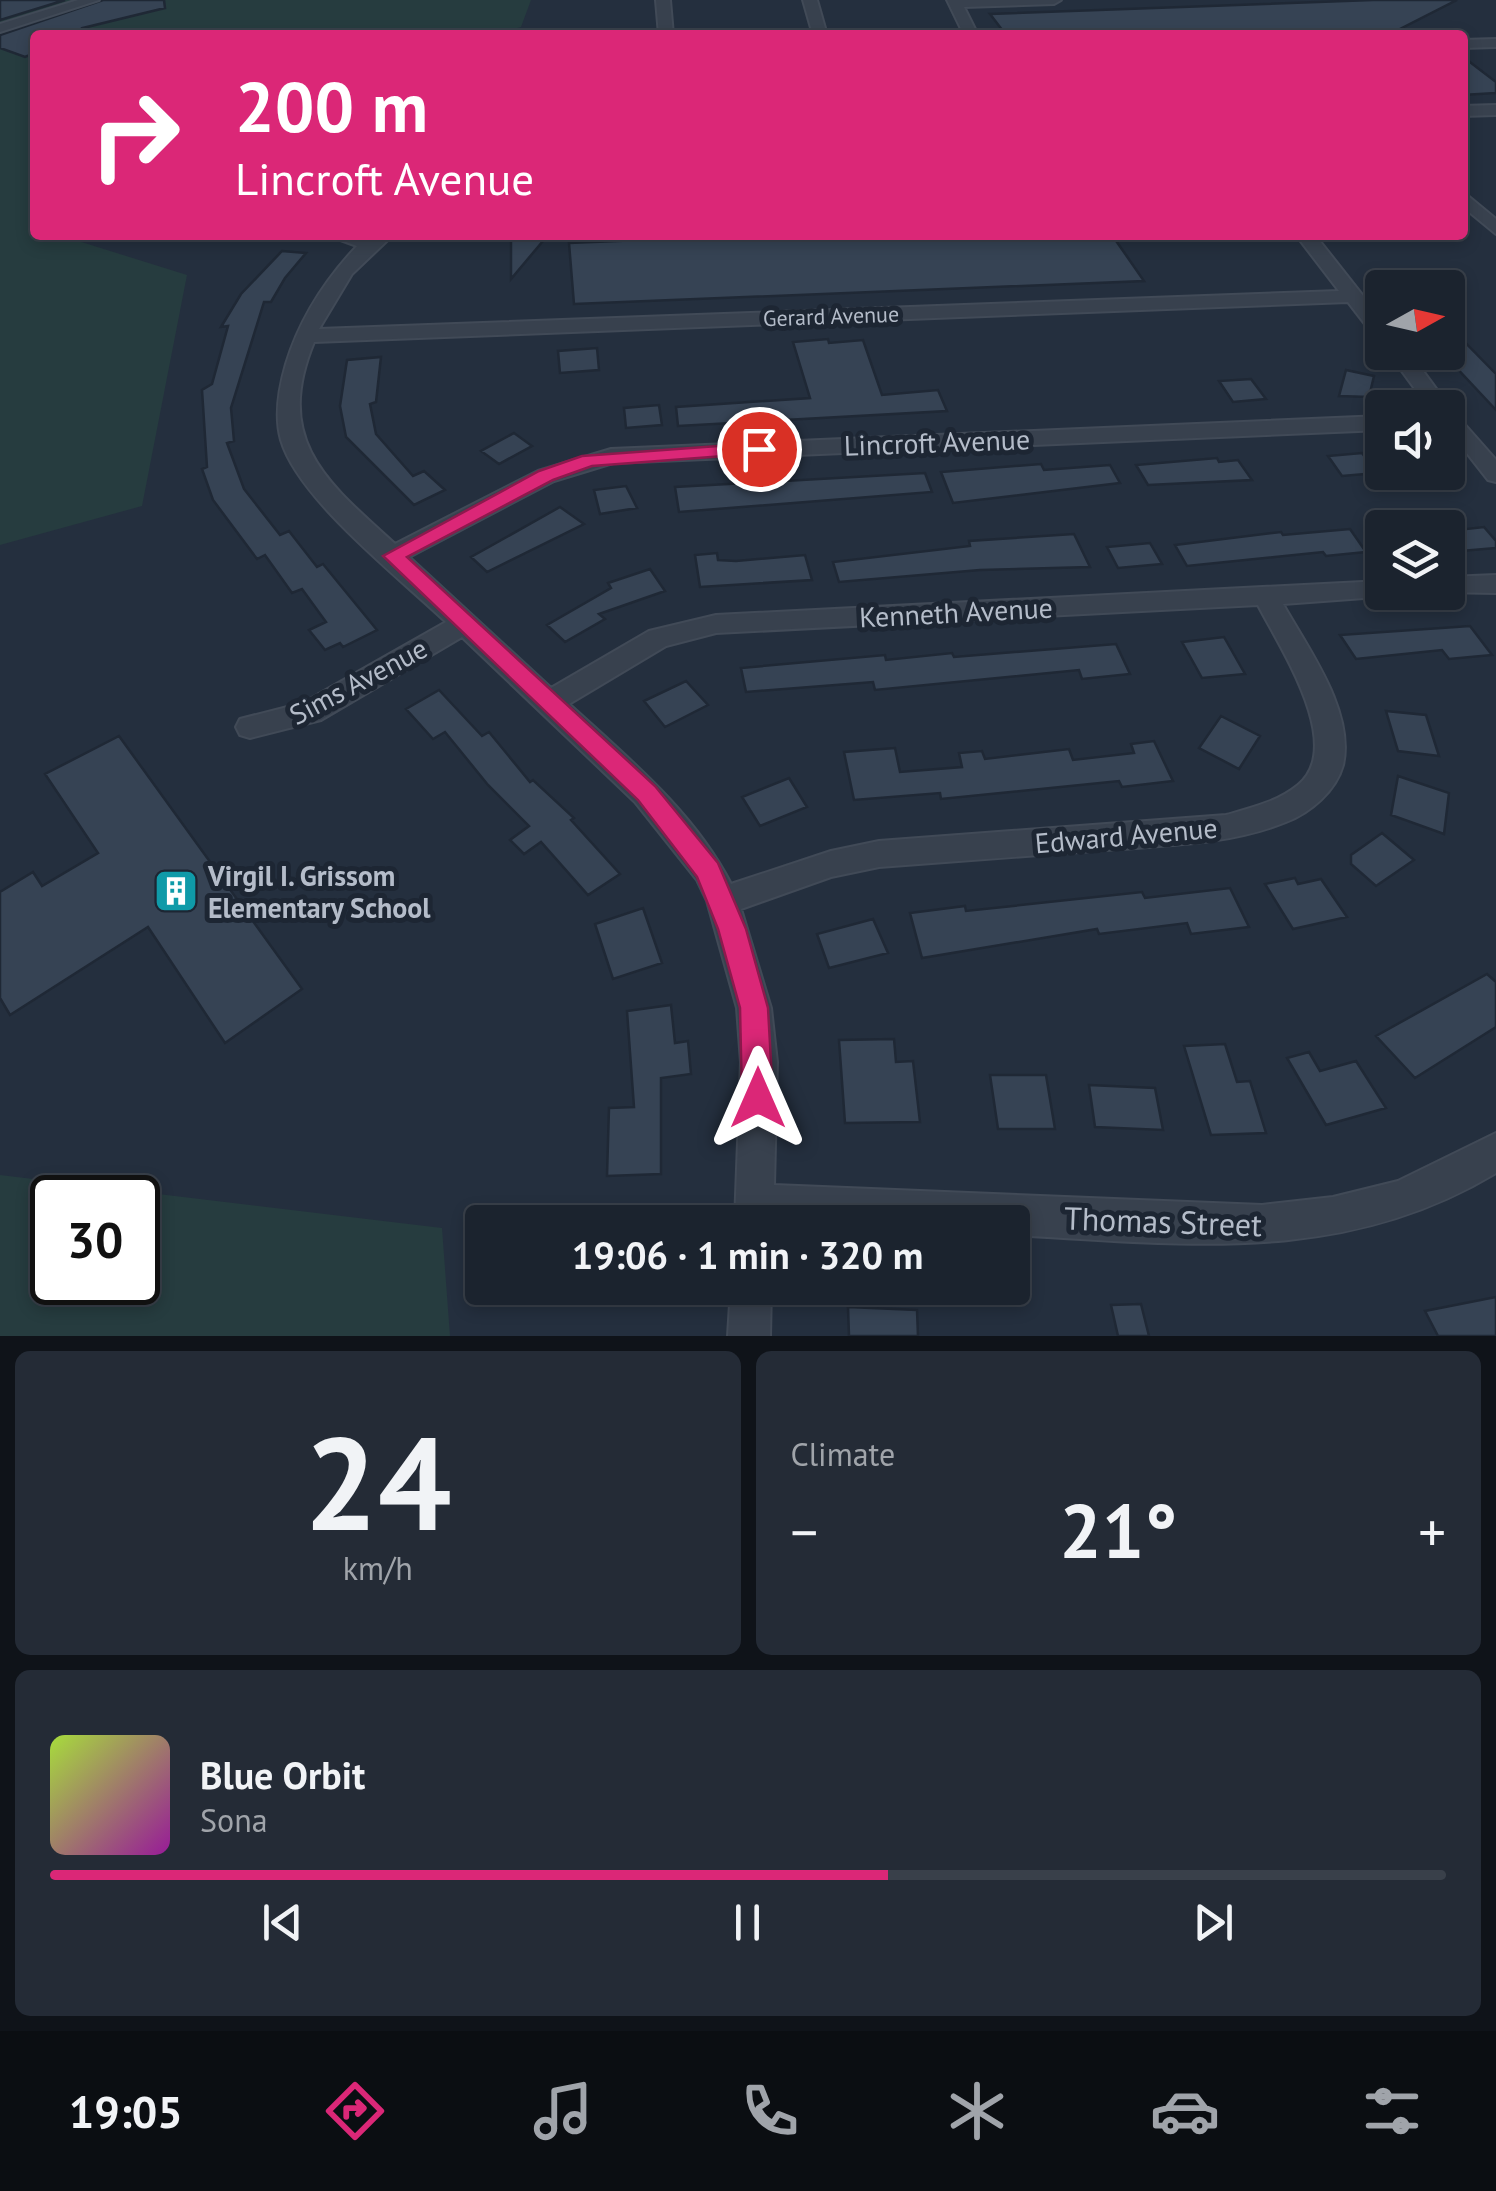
<!DOCTYPE html>
<html lang="en">
<head>
<meta charset="utf-8">
<style>
	body { margin:0; font-family:"PT Sans",sans-serif; background:#242b36; color:#f1f3f6; height:100vh; display:flex; flex-direction:column; font-size:38px; white-space:nowrap }
	* { box-sizing:border-box; margin:0 }
	p { font-size:32px; color:#a0a4aa }
	.icon { flex:none; width:55px; height:55px; fill:none; stroke:currentColor; stroke-width:2; stroke-linecap:round; stroke-linejoin:round }
	.map { position:relative; height:1336px; overflow:hidden }
	.side { display:flex; flex-direction:column; gap:15px; padding:15px; background:#0f1319; flex:1 }
	.side>* { flex:none }
	.banner { position:absolute; left:30px; top:30px; width:1438px; height:210px; border-radius:10px; box-shadow:0 5px 15px #0003,0 0 0 2px #39404a; background:#db2777; color:#fff; overflow:hidden }
	.needle { width:65px; rotate:82deg }
	.buttons { position:absolute; left:1365px; top:270px; display:grid; gap:20px }
	.buttons a { display:grid; place-items:center; width:100px; height:100px; border-radius:10px; background:#1b232e; box-shadow:0 5px 15px #0003,0 0 0 2px #39404a; font-size:50px }
	.speed { position:absolute; left:30px; top:1175px; display:flex; gap:20px; font-size:50px; font-weight:700; text-align:center }
	.speed>* { display:grid; place-content:center; width:130px; height:130px; border-radius:50%; background:#1b232e; box-shadow:0 5px 15px #0003,0 0 0 2px #39404a; line-height:1 }
	.speed .limit { border:5px solid #111; border-radius:15px; background:#fff; color:#111 }
	.pin { position:absolute; display:grid; place-items:center; width:85px; height:85px; color:#fff; margin:-42px; border:5px solid #fff; border-radius:50%; box-shadow:0 2px 10px #0007 }
	.me { position:absolute; width:110px; margin:-55px; rotate:0deg; stroke-linejoin:round; filter:drop-shadow(0 0 8px #0008) }
	.turn { display:flex; align-items:center; gap:35px; height:210px; padding:0 40px; font-size:45px }
	.turn .icon { width:130px; height:130px; stroke-width:2.5 }
	.turn b { display:block; font-size:70px; line-height:85px }
	.big { font-size:75px; font-weight:600; line-height:1.1 }
	.side .tile { flex:1; display:flex; flex-direction:column; justify-content:center; gap:15px; min-width:0; padding:0 35px; border-radius:15px; background:#242b36 }
	.side .dial { align-items:center; gap:0 }
	.dial b { font-size:130px; line-height:1 }
	.song { display:flex; align-items:center; gap:30px }
	.cover { width:120px; height:120px; border-radius:15px; background:linear-gradient(135deg,hsl(80 70% 55%),hsl(300 70% 35%)) }
	.played { height:10px; border-radius:5px; background:linear-gradient(90deg,#db2777 60%,#39404a 60%) }
	.keys { display:flex; justify-content:space-around; direction:ltr }
	.heat { display:flex; justify-content:space-between; align-items:center; font-size:55px; direction:ltr }
	.side .tiles { flex:1; display:grid; gap:15px; grid-template-columns:1fr 1fr }
	.tile:last-child { grid-column:span 2 }
	.trip { position:absolute; left:465px; top:1205px; width:565px; height:100px; border-radius:10px; background:#1b232e; box-shadow:0 5px 15px #0003,0 0 0 2px #39404a; font-weight:600; line-height:100px; text-align:center }
	.tab-bar { display:flex; height:160px; justify-content:space-around; align-items:center; background:#0b0e12; color:#a0a4aa }
	.tab-bar .icon { width:70px; height:70px }
	.tab-bar .active { color:#db2777 }
	.tab-bar b { font-size:45px; color:#f1f3f6 }
	.map>svg:first-child { display:block }
</style>
</head>
<body>
<div class="map">
<svg width="1496" height="1336" viewBox="0 0 1496 1336">
	<rect width="100%" height="100%" fill="#242f3e"/>
	<path fill="#263c3f" fill-rule="evenodd" d="M0,0H531L521,27L491,35H35V235H59L187,275L142,506L0,545Z
		M0,1175L442,1228L450,1336H0ZM52,1198H138V1282H52Z"/>
	<path fill="#364354" stroke="#1f2835" stroke-width="2.5" d="M0,0H65L0,20Z
		M103,0H164L165,8L83,28L91,35H35V53L25,57L0,48V35Z
		M1373,0H1457L1390,34L1378,35H1006L990,14Z
		M1462,56L1496,82V93L1462,95Z
		M761,235H1112L1144,281L574,304L569,243Z
		M511,236L543,241L511,279Z
		M282,251L306,253L285,278L271,302H264L231,408L234,441L227,443L244,489L280,535L289,531L317,567L323,564L377,630L343,647L340,643L325,650L309,630L326,622L302,589L292,593L265,555L257,559L213,500L202,469L207,467L202,390L212,384L228,326L221,327L241,294Z
		M1448,325L1496,374V410L1453,364H1457L1448,354Z
		M828,339L829,343L863,340L882,395L938,390L947,411L678,426L676,407L810,398L793,342Z
		M597,348L599,370L560,373L558,351Z
		M381,357L376,402L370,404L376,434L413,476L424,471L445,490L414,505L346,437L340,406L347,360Z
		M1346,370L1374,376L1369,397L1339,396Z
		M1251,379L1266,399L1233,402L1219,381Z
		M659,405L662,425L626,428L624,408Z
		M514,433L532,446L499,464L481,451Z
		M1362,453L1377,473L1342,476L1328,456Z
		M1217,458L1219,462L1238,460L1252,480L1148,485L1136,465Z
		M1041,464L1044,470L1110,465L1120,483L953,503L941,472Z
		M925,473L932,492L679,512L675,487Z
		M626,486L637,508L600,514L594,490Z
		M560,507L584,524L487,572L471,557Z
		M1484,527L1496,541V548L1461,551L1448,535V531Z
		M1350,529L1366,552L1326,556L1323,552L1187,566L1175,545L1281,532L1283,535Z
		M1074,534L1090,567L980,570L839,582L833,562L970,546L969,541Z
		M1150,543L1162,564L1118,568L1107,547Z
		M717,553L718,560L736,561L805,555L812,580L700,587L695,555Z
		M650,569L665,591L599,614L605,619L565,642L547,625L611,588L608,583Z
		M1470,626L1492,655L1449,659L1442,650L1356,659L1340,635Z
		M1224,637L1245,674L1202,678L1182,642Z
		M1116,644L1130,674L1082,679L1079,670L875,690L873,682L746,692L741,668L885,655L886,660L952,653L954,657Z
		M686,681L708,705L665,727L644,701Z
		M439,690L482,736L489,732L530,782L533,780L574,818L571,820L620,874L588,895L541,842L524,854L510,840L529,826L488,785L445,732L433,739L406,709Z
		M1386,711L1426,715L1439,756L1398,751Z
		M1221,716L1260,736L1239,769L1199,748Z
		M119,736L302,989L225,1043L148,927L10,1015L0,998V892L33,872L42,886L98,853L45,774Z
		M1154,741L1173,781L1122,787L1119,781L941,799L940,793L854,800L844,752L895,748L900,772L962,767L959,753L982,751L985,759L1069,749L1073,760L1134,753L1131,744Z
		M1398,776L1449,793L1444,834L1391,815Z
		M789,778L807,807L760,826L742,797Z
		M1382,833L1414,860L1376,886L1351,864V855Z
		M1295,878L1298,884L1321,879L1347,917L1293,929L1265,884Z
		M1230,888L1249,927L1191,934L1187,923L1099,934L1097,929L922,958L910,913L965,906L966,911L1142,892L1145,898Z
		M643,908L662,963L613,979L595,924Z
		M873,919L888,953L829,968L817,934Z
		M1487,974L1496,982V1027L1415,1078L1376,1036Z
		M671,1005L675,1043L688,1041L691,1074L661,1078V1174L607,1176L609,1108L634,1107L627,1011Z
		M894,1039L896,1062L913,1061L920,1122L845,1123L839,1040Z
		M1225,1044L1237,1082L1250,1081L1266,1133L1211,1135L1184,1046Z
		M1309,1052L1320,1071L1356,1061L1386,1108L1326,1125L1287,1058Z
		M990,1075H1046L1055,1129H998Z
		M1089,1085L1155,1088L1163,1130L1095,1127Z
		M1496,1297V1336H1438L1425,1311Z
		M1141,1304L1149,1336H1118L1111,1305Z
		M848,1307L917,1310L918,1336H849Z"/>
	<g fill="none" stroke-linecap="round" stroke-linejoin="round">
		<defs>
			<path id="minor" d="M78,0H99L0,32V24Z
				M656,0H670L673,35H659Z
				M803,0H817L827,35H813Z
				M947,0H1061L1054,4L964,7L978,35H964Z
				M1496,39V47L1462,48V40Z
				M1496,105V115L1462,116V106Z
				M1462,191L1496,219V234L1462,206Z
				M327,235H393L352,274L319,329L1339,291L1296,235H1315L1382,320V339L1375,337L1348,302L314,342C273,441 327,482 395,544L538,471L611,449L1382,416V430L613,463L554,481L409,557L551,688L649,631L716,615L1382,581V592H1393L1391,596L1283,604C1308,649 1355,711 1343,765C1336,791 1310,813 1286,822C1229,845 1167,845 1106,850C1031,856 955,861 879,867L831,877L741,909L771,1008L777,1062L774,1185L1262,1205L1333,1197L1398,1181L1496,1133V1173C1342,1266 1184,1244 1012,1235V1222H735L741,1062L737,1008L707,901L697,880L635,802L462,637L321,720L250,738L240,735L236,727L240,719L303,703L446,622C400,578 298,499 281,440C274,415 279,388 286,364C300,318 325,280 357,246ZM1258,605C1279,646 1346,746 1298,785C1277,802 1251,808 1226,815L879,841L831,851L731,884C694,812 628,758 569,704L666,646L716,633Z
				M1388,352H1409L1451,409L1496,460V482L1488,480L1448,429V408H1429Z
				M1496,575V593L1440,592H1448V577Z
				M731,1288H771L770,1336H728Z"/>
		</defs>
		<use href="#minor" stroke="#414a57" stroke-width="4"/>
		<use href="#minor" fill="#38414e" fill-rule="evenodd"/>
	</g>
	<path fill="#db2777" stroke="#8e194d" stroke-width="2.5" d="M759,443L768,449L765,453L592,466L553,480L407,557L655,786L718,863L746,929L768,1008L773,1098L768,1108L758,1112L747,1108L742,1098L740,1008L718,929L697,877L638,800L383,556L539,471L582,456Z"/>
	<defs>
		<symbol id="building-square" viewBox="-11 -11 22 22"><rect x="-9" y="-9" width="18" height="18" rx="4" fill="#0f9aa8" stroke="#1d2633"/><path d="M-4-6H4V6H1V3H-1V6H-4ZM-2.5-4.3h1.7v1.8h-1.7ZM.8-4.3h1.7v1.8H.8ZM-2.5-1h1.7V.8h-1.7ZM.8-1h1.7V.8H.8Z" fill="#fff"/></symbol>
	</defs>
	<g fill-rule="evenodd">
		<use href="#building-square" x="151" y="866" width="50" height="50"/>
	</g>
	<g text-anchor="middle" dominant-baseline="central" stroke-width="10" stroke-linejoin="round" paint-order="stroke">
		<g font-size="22" fill="#b4bcc9" stroke="#1d2633">
			<text transform="translate(831 316) rotate(-2)">Gerard Avenue</text>
		</g>
		<g font-size="28" fill="#b4bcc9" stroke="#1d2633">
			<text transform="translate(937 442) rotate(-2)">Lincroft Avenue</text>
			<text transform="translate(956 612) rotate(-3)">Kenneth Avenue</text>
			<text transform="translate(358 681) rotate(-28)">Sims Avenue</text>
			<text transform="translate(1126 835) rotate(-5)">Edward Avenue</text>
		</g>
		<g font-size="28" font-weight="bold" fill="#b4bcc9" stroke="#1d2633" text-anchor="start">
			<text x="208" y="875">Virgil I. Grissom<tspan x="208" dy="32">Elementary School</tspan></text>
		</g>
		<g font-size="32" fill="#b4bcc9" stroke="#1d2633">
			<text transform="translate(1163 1221) rotate(2)">Thomas Street</text>
		</g>
	</g>
</svg>
<div class="buttons">
<a><svg class="needle" viewBox="-14 -14 28 28"><path d="M0-13l5 13h-10z" fill="#e53935"/><path d="M0 13l5-13h-10z" fill="#a0a4aa"/></svg></a>
<a><svg class="icon" aria-label="sound" viewBox="0 0 24 24"><path d="M4 9h4l5-4v14l-5-4H4zM17 9q2 3 0 6"/></svg></a>
<a><svg class="icon" aria-label="layers" viewBox="0 0 24 24"><path d="M12 4l9 5-9 5-9-5zM3 14l9 5 9-5"/></svg></a>
</div>
<div class="speed"><div class="limit">30</div></div>
<div class="pin" style="left:759px;top:449px;background:#d93025"><svg class="icon" aria-label="arrive" viewBox="0 0 24 24"><path d="M6 21V4h12l-3 4 3 4H6"/></svg></div>
<svg class="me" style="left:758px;top:1098px" viewBox="-20 -20 40 40"><path d="M0-17L14 15 0 8-14 15z" fill="#db2777" stroke="#fff" stroke-width="4"/></svg>
<div class="trip">19:06 · 1 min · 320 m</div>
<div class="banner">
<div class="turn"><svg class="icon" aria-label="right" viewBox="0 0 24 24"><path d="M7 20v-9h11M14 6l5 5-5 5"/></svg><div><b>200 m</b>Lincroft Avenue</div></div>
</div>
</div>
<section class="side">
<div class="tiles">
<div class="tile dial"><b>24</b><p>km/h</p></div>
<div class="tile"><p>Climate</p>
<div class="heat"><a>−</a><b class="big">21°</b><a>+</a></div>
</div>
<div class="tile">
<div class="song"><i class="cover"></i><div><b>Blue Orbit</b><p>Sona</p></div></div>
<div class="played"></div>
<div class="keys"><svg class="icon" aria-label="previous" viewBox="0 0 24 24"><path d="M18 5L8 12l10 7zM5 5v14"/></svg><svg class="icon" aria-label="pause" viewBox="0 0 24 24"><path d="M8 5v14M16 5v14"/></svg><svg class="icon" aria-label="next" viewBox="0 0 24 24"><path d="M6 5l10 7-10 7zM19 5v14"/></svg></div>
</div>
</div>
</section>
<nav class="tab-bar">
<b>19:05</b>
<svg class="icon active" aria-label="directions" viewBox="0 0 24 24"><path d="M12 3l9 9-9 9-9-9zM9 14v-3h6M13 9l2 2-2 2"/></svg>
<svg class="icon" aria-label="music" viewBox="0 0 24 24"><path d="M9 18V5l10-2v13"/><circle cx="6" cy="18" r="3"/><circle cx="16" cy="16" r="3"/></svg>
<svg class="icon" aria-label="phone" viewBox="0 0 24 24"><path d="M5 4h4l2 5-3 2q2 4 5 5l2-3 5 2v4C11 20 4 13 5 4z"/></svg>
<svg class="icon" aria-label="climate" viewBox="0 0 24 24"><path d="M12 3v18M4 7l16 10M4 17L20 7"/></svg>
<svg class="icon" aria-label="car" viewBox="0 0 24 24"><path d="M5 17H2v-5l4-1 3-4h7l3 4 3 1v5h-3M9 17h6M6 11h13"/><circle cx="7" cy="17" r="2"/><circle cx="17" cy="17" r="2"/></svg>
<svg class="icon" aria-label="filters" viewBox="0 0 24 24"><path d="M4 7h16M4 17h16"/><circle cx="9" cy="7" r="2"/><circle cx="15" cy="17" r="2"/></svg>
</nav>
</body>
</html>
